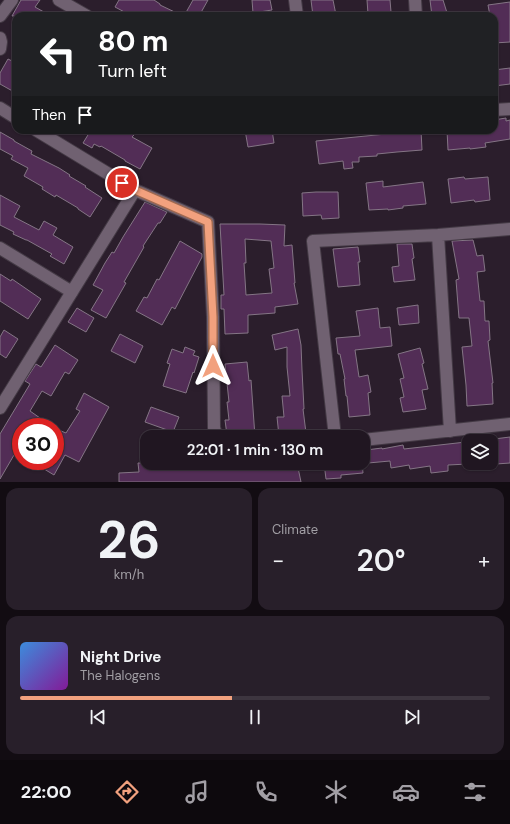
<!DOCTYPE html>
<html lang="en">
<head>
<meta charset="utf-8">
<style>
	body { margin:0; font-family:"DM Sans",sans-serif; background:#281f2a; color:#f1f3f6; height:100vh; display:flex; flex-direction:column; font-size:15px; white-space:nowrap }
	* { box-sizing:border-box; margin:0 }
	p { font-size:13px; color:#a29fa5 }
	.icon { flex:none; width:22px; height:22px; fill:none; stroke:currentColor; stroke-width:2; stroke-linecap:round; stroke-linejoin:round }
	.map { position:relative; height:482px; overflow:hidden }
	.details { display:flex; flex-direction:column; gap:6px; padding:6px; background:#120c12; flex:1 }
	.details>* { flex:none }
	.hud { position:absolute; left:12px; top:12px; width:486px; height:122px; border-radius:12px; box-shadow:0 1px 3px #0004,0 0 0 1px #3d353f; background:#202124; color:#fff; overflow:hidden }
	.fabs { position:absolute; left:462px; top:434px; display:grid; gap:8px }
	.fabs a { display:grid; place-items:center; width:36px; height:36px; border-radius:8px; background:#201621; box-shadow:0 1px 3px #0004,0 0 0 1px #3d353f; font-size:20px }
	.speed { position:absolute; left:12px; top:418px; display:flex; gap:8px; font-size:20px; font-weight:700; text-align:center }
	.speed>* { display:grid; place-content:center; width:52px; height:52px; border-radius:50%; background:#201621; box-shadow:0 1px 3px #0004,0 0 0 1px #3d353f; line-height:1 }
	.speed .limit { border:6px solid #d22; background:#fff; color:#111 }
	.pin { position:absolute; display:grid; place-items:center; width:34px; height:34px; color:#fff; margin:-17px; border:2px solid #fff; border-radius:50%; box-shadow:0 1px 4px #0007 }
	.me { position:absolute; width:44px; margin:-22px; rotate:0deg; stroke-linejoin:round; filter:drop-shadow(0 0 3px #0008) }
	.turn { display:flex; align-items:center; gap:14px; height:84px; padding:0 20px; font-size:18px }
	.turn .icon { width:52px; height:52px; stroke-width:2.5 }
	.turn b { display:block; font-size:28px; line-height:34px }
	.then { display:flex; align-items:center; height:38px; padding:0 20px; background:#0003; gap:8px; font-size:15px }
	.big { font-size:30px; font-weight:600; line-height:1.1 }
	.details .tile { flex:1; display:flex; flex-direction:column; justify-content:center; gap:6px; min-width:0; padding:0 14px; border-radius:12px; background:#281f2a }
	.details .dial { align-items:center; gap:0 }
	.dial b { font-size:52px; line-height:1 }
	.song { display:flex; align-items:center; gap:12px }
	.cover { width:48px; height:48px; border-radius:6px; background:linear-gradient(135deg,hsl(210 70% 55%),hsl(290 70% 35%)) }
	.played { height:4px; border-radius:2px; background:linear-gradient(90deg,#f2a17e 45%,#3d353f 45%) }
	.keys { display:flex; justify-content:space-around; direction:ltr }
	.heat { display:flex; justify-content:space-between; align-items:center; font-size:22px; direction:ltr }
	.details .tiles { flex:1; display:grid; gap:6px; grid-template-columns:1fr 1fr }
	.tile:last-child { grid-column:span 2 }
	.trip { position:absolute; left:140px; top:430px; width:230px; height:40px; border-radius:12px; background:#201621; box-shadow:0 1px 3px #0004,0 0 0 1px #3d353f; font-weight:600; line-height:40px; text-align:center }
	.dock { display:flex; height:64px; justify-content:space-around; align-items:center; background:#0d090d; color:#a29fa5 }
	.dock .icon { width:28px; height:28px }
	.dock .active { color:#f2a17e }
	.dock b { font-size:18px; color:#f1f3f6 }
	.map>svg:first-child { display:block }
</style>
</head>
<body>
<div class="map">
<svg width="510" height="482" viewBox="0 0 510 482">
	<rect width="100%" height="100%" fill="#2b1e2c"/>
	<path fill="#522d56" stroke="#847585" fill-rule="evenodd" d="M21,0H40L35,7L51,16H12Z
		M119,0H154L160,4V5L183,16H132L115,7Z
		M193,0H208L199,16H184Z
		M252,0H270L272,10L253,13Z
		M311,0H333L336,15L313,16Z
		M367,0H390L391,12L368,14Z
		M430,0H443L448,16H432Z
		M510,2V42L494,43V16H490L488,5Z
		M8,59L16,63V93L0,84V73Z
		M510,68V84L494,86V70Z
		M506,118V121L510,120V139L485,143L486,147L470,149V148L448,150L447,130H494V120Z
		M91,130H125L134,135L132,137L152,148L140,169L125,161V160L101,146L100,147L94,144L92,148L83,143Z
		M245,130H272L274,143L248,147Z
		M386,130H421L422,150L397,152L377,154V156L359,157V162H352L353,168L344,169L343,161L319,164L316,141L386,134Z
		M0,132L14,140V141L32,151L31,154L59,168L70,175L69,176L86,186L85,187L102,198L90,217L78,209V208L56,195L55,197L42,189L43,187L24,176L28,168L11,159L13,156L0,149Z
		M464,177L465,179L488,177L490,200L475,202L474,200L451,203L448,179Z
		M383,181V187L423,182L426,204L403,206V208L388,210V209L369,210L366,183Z
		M316,192H338L339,218L322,219L321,215L303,216L302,193Z
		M0,195L20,206L14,217L39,230L44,221L57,228L53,235L73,247L64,264L50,256L52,254L27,240H26L13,234L14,232L0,225Z
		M145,202L167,212L160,223H158L143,246L144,247L124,282L126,283L106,318L91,310L103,290L93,285L105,263L112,252L114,253L123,237Z
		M220,224H260L285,225L284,246L292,245L295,283H294L298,304L275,307V313L248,315V333L225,334L224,309H221V295H224ZM245,239L271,241L274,268L269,269L272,293L246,295L244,263H246Z
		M473,240L477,256L483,255L485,271L477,272L480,301H484L485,321H489L490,340L488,341L493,383H492L493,404L467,406L466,385L462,347L472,346L469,318H459L456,280L459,279L452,241Z
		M180,241L202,254V257L175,309L172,307L162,325L136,311L144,297L147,298L157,279L159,280Z
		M397,244H412L414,258L412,259L415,280L394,282L392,267L399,266Z
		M358,247L360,262H358L360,285L338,287L333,249Z
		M0,274L11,281L12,279L41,299L28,319L0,301Z
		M418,305L419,323L399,325L397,308Z
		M77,308L94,318L86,332L68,322Z
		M378,308L380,328L390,327L392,346L355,350L359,377L368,375L371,392L368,393L370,415L349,417L347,396H346L344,379H345L340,354H338L336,338L360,336L356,311Z
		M298,329L301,345L302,370L304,409H303L306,433L279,436L277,417H284L282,396H290L287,367V347L275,350L272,335Z
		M4,330L18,339L6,358L0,354V337Z
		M120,334L143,346L135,363L111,351Z
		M55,345L78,360L69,374L65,372L51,396L42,391L30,411L40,418L34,427H21V443L0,479V434L30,384L25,381L36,364L41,367Z
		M185,347L195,351L193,355L199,357L194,373L193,372L186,393L163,386L170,364L167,363L172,349L183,353Z
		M420,348L424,363L422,364L428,389L422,390L426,409L403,412L400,398L404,397L400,379L404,378L398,354Z
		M247,362L249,381L251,380L255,437H234V435H227L225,420H229L227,402H229L225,364Z
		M84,393L109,407L79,462L65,455L54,475L31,461H55V443L61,431L66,433L80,411L76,409Z
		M151,407L179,417L173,432L145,422Z
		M510,437V463L496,464L494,439Z
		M466,442L468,464L448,465V471L431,473L430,466L410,469L409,465L391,468L390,461L368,463L366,450L382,448V449L403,445L404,449Z
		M138,463H177V464L190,463H220V465L238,463H297L301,482H119V473L139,472Z
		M324,463H362L363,473L341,475V478L326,479Z"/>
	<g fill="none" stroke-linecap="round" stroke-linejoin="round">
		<defs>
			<path id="minor" d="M59,0L87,16
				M295,0L297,16
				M415,0L416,16
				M0,16L12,0
				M0,38L1,42L0,49
				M0,108L16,118
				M494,110L510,109
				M135,190L208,222L213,317L214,428L217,437
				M438,235L450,431
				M0,248L72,292
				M0,408L135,190L36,130
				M335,437L313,241L438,235L510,229
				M363,440L510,424"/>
		</defs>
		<use href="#minor" stroke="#443a45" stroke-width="14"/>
		<use href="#minor" stroke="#706171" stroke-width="12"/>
	</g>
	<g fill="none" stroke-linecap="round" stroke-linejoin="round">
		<defs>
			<path id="route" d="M122,183L135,190L208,222L213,317V366"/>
		</defs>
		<use href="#route" stroke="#9d6952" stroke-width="10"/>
		<use href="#route" stroke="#f2a17e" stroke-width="7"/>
	</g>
</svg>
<div class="fabs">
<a><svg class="icon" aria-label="layers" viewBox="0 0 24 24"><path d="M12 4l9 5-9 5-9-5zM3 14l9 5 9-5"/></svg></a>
</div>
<div class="speed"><div class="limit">30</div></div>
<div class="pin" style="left:122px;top:183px;background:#d93025"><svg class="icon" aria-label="arrive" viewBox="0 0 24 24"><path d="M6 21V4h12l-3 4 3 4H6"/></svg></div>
<svg class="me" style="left:213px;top:366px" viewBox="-20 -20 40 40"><path d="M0-17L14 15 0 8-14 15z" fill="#f2a17e" stroke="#fff" stroke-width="4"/></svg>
<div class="trip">22:01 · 1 min · 130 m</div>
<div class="hud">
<div class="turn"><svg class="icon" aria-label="left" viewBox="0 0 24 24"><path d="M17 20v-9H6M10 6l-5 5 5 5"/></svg><div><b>80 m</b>Turn left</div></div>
<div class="then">Then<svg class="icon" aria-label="arrive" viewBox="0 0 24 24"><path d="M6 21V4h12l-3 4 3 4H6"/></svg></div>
</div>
</div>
<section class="details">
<div class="tiles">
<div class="tile dial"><b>26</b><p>km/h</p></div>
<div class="tile"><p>Climate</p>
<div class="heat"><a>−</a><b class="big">20°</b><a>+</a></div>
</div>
<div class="tile">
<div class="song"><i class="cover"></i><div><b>Night Drive</b><p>The Halogens</p></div></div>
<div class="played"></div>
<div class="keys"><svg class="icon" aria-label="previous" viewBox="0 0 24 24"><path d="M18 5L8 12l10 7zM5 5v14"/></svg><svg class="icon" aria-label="pause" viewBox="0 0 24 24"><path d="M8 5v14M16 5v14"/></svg><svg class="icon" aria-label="next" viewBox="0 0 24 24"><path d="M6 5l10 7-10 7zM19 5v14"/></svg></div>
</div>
</div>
</section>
<nav class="dock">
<b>22:00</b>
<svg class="icon active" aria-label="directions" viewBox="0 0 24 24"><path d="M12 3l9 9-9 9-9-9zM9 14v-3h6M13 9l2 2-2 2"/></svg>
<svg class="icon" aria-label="music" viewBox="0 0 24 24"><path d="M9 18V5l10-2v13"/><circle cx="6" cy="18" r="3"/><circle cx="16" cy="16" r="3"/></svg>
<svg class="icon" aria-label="phone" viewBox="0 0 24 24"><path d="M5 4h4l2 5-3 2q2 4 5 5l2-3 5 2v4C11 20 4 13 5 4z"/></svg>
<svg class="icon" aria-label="climate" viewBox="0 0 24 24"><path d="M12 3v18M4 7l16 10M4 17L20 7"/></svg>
<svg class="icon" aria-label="car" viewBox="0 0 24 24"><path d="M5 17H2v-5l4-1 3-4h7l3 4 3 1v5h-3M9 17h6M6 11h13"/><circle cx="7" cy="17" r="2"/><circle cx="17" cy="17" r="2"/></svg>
<svg class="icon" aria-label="filters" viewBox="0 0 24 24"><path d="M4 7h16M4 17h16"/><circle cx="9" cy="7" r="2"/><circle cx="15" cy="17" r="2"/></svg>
</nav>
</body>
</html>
